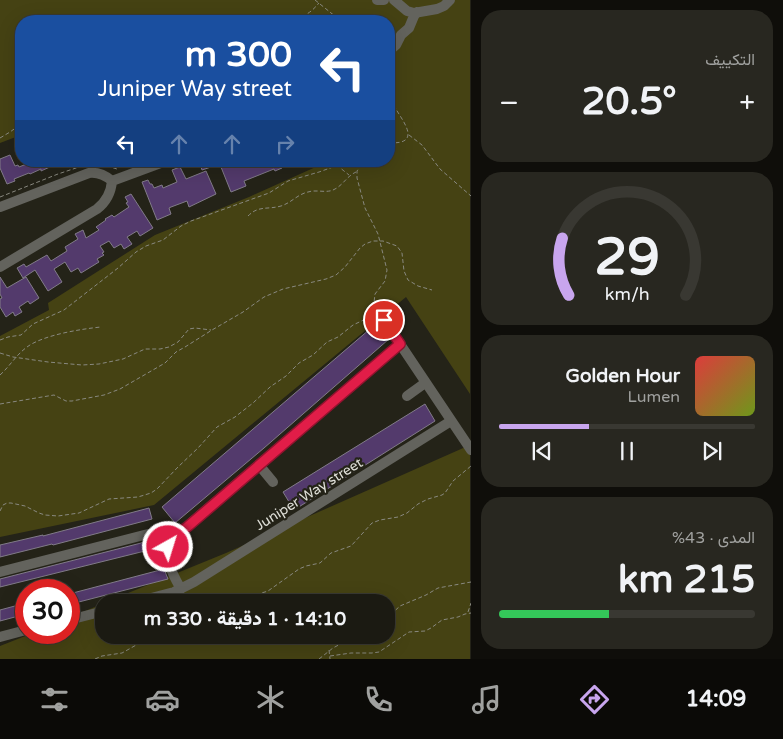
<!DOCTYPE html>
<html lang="ar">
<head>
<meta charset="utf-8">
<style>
	body { margin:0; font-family:"Varela Round",Vazirmatn,sans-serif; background:#282720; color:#f1f3f6; direction:rtl; height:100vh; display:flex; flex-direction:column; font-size:19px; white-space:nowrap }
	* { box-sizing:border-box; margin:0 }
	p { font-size:16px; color:#a0a19f }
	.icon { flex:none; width:28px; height:28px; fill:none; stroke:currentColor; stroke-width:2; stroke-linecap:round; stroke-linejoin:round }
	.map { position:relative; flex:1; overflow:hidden; direction:ltr }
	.side { display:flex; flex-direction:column; gap:10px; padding:10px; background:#0f0e0a; width:312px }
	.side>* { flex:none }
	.hud { position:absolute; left:15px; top:15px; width:380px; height:152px; border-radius:20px; box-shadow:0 5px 20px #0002,0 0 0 1px #393832; direction:rtl; background:#1a4fa0; color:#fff; overflow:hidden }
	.speed { position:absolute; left:15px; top:579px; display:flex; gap:10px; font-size:25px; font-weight:700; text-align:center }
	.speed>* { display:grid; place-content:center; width:65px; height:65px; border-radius:50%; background:#1b1a12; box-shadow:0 5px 20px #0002,0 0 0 1px #393832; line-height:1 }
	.speed .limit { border:8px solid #d22; background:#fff; color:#111 }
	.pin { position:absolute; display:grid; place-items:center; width:42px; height:42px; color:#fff; margin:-21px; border:2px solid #fff; border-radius:50%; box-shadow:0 1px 5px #0007 }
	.me { position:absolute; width:55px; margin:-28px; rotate:39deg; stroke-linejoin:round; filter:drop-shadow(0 0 4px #0008) }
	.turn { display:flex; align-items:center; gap:18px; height:105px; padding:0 20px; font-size:22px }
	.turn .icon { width:65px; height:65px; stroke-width:2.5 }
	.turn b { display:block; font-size:35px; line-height:42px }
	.lanes { display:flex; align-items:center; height:48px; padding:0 20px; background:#0003; justify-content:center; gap:25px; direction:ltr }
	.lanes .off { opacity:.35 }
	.big { font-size:38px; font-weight:800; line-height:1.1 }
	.side .card { flex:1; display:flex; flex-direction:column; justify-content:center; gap:8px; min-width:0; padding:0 18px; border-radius:20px; background:#282720 }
	.side .dial { align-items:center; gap:0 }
	.dial svg { height:130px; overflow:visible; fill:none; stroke:#393832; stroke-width:7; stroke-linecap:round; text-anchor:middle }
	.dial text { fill:#f1f3f6; stroke:none }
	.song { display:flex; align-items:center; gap:15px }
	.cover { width:60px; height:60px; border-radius:8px; background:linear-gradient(135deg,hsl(0 70% 55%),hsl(80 70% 35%)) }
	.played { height:5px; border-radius:2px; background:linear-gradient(90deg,#c8a5ee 35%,#393832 35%) }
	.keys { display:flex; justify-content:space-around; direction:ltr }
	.heat { display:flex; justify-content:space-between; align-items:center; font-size:28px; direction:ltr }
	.charge { height:8px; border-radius:4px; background:linear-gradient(90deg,#34c759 43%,#393832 0) }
	.trip { position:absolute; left:95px; top:594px; width:300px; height:50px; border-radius:20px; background:#1b1a12; box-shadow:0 5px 20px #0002,0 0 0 1px #393832; font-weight:800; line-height:50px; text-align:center; direction:rtl }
	.tab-bar { display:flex; height:80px; justify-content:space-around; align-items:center; background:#0b0a07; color:#a0a19f }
	.tab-bar .icon { width:35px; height:35px }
	.tab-bar .active { color:#c8a5ee }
	.tab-bar b { font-size:22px; color:#f1f3f6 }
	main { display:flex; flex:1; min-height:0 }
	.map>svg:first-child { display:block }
</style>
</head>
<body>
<main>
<section class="side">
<div class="card"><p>التكييف</p>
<div class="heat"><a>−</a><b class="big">20.5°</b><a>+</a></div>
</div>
<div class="card dial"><svg viewBox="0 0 100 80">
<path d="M14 69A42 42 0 1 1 86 69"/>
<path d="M14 69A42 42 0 0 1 10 34" stroke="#c8a5ee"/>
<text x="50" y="56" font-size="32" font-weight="700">29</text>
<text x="50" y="72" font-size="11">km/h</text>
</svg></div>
<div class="card">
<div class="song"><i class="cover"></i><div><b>Golden Hour</b><p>Lumen</p></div></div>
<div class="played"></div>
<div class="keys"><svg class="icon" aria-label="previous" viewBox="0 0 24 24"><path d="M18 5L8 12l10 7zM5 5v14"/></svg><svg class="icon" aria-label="pause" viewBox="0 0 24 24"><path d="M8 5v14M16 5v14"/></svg><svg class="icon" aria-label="next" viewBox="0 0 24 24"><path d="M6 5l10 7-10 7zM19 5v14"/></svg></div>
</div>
<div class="card"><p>المدى · 43%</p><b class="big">215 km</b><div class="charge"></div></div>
</section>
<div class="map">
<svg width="471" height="659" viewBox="0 0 471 659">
	<rect width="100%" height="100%" fill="#242318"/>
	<path fill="#454213" d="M0,0H470V394L406,297L154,505L0,537V336L49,310L48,303L155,235L249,197L329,161H389V135L395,132L389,118V21H322L319,18L315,21H21V135L0,143Z
		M470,445V659H0V646L33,633L69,632V618L104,603V635H386V602H106L226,553Z"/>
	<path fill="#533a6c" stroke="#817b88" d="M10,155L15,166L18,165L19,167L29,163L28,161H63L41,171V169L30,174L29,173L14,179L15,181L7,184L0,168V159Z
		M199,161H208L211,167L202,170Z
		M226,161H279L282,168L275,171L274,169L244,181L246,186L231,192L221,167L227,164Z
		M180,167L186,179L206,171L216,194L189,207L187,201L171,207L169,208L171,214L157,220L142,182L148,180L150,184H152L154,188L162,185L163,188L177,182L172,170Z
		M131,194L153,228L140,236L137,231L127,237L132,244L124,249L121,244L114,248L109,241L100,246L104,252L102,253L104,255L97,259L99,262L81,273L78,268L71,272L65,262L54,269L62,282L48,291L35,270L23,278L17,268L24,264L26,267L47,255L51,261L67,251L65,247L78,239L75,234L83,230L86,238L99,230L96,227L106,220L105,219L112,215L114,217L129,207L126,203L128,202L125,197Z
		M0,277L7,288L26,277L39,298L30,304L28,301L19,307L22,312L15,316L13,312L6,317L0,307V299L2,298L0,294Z
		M377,323L389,339L264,448L175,523L162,507Z
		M425,404L435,421L294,510L283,492Z
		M149,508L152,519L53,545L52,544L0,557V545L43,535V536Z
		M149,541H160L161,547L0,587V579Z
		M164,569L168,579L71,604L69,594Z
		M26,603V614L0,621V610Z"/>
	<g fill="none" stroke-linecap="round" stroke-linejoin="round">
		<path stroke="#898980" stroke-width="1" stroke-dasharray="4 2.5" stroke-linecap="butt" d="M315,0L341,21
			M290,21C304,15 308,16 319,3
			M389,73C394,84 391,94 394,105C397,114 419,137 401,142C397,143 393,143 389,143
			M409,135L422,145L440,169L471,196
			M0,138L10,132L21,124
			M88,164C100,160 106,166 117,169
			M0,197L58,174L82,166
			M248,216C259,205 267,210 281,206C291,203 298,194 308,192C317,189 327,194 335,189C343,185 347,176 356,172
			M0,340L8,337L21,335L33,324L64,310L118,268L136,252L146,246L163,240L181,226L191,221L269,193L288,181L319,172L333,167H339L349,175
			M0,353L13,357L48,362L82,365L99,364L123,359L145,349H160L169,347L178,342L189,329L195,328L211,330
			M0,375C10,366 16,355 27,347C43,335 81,329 101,327
			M0,404L54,395L66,401H72L104,395L120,389L165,363L176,352L185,347L212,330L243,312L264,297L283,289L326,279L336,275L345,267L360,248L365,244L373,241H383L397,246L402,253L404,271L408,280L418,286L432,290
			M0,511L3,505L7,503H11L25,506L39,513L45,515L58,516L79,513L109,499L138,497L151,493L157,489L178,467L198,448L217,427L235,417L253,403L270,387L286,376L299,363L313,355L327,342L338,337L353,325L370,317L373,311L375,294L385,281L387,270L378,234L365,208L357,178V171L364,161
			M238,602L252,596L268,591L299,569L306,566L320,563L331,553L351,546L372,523L380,520L398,517L407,513L418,504L428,499L442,495L445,493L453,481L471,466
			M468,612L471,603
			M386,619L400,606L426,595L438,588L471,582
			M329,650L330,659
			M330,656L351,653H372L379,652L409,632L425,631L431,628L442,620L458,617L465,614L471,613
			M95,659L102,656L122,653L154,635
			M319,659L333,648L357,635"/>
		<path stroke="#63635d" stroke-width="10" d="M377,0H384
			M394,0L407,11L414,13L437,9L444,6L450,0
			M389,51L396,45L401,35L409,28L414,16L417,12
			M112,181L166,161
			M0,207L89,173C98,172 105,175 112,181
			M0,267L97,209C106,202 111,193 112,181
			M384,320L471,450
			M407,396L425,383
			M259,465L273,482
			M171,535C166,560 168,567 181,589
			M0,572L148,534C166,532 168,541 185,528L400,344
			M136,602L174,592L194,582L451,421
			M69,620L104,611
			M0,637L26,630"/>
	</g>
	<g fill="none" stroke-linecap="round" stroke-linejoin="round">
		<defs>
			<path id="route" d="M168,547L171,535L176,534L186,528L400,344L384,320"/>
		</defs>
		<use href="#route" stroke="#92132f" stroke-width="12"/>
		<use href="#route" stroke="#e11d48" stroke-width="9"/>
	</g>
	<g text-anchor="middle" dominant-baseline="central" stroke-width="4.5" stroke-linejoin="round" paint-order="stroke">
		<g font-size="14" fill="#e1e1da" stroke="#242318">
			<text transform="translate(309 494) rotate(-32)">Juniper Way street</text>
		</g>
	</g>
</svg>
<div class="speed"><div class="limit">30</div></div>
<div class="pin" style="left:384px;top:320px;background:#d93025"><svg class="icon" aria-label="arrive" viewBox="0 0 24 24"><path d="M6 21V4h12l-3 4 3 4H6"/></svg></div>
<svg class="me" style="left:168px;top:547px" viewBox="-20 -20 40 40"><circle r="17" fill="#e11d48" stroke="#fff" stroke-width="3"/><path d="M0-11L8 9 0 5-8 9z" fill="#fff"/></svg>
<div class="trip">14:10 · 1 دقيقة · 330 m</div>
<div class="hud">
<div class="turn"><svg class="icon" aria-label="left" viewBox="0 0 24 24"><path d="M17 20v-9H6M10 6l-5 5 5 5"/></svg><div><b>300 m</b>Juniper Way street</div></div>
<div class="lanes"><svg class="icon" aria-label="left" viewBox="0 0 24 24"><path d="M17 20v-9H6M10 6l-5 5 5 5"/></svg><svg class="icon off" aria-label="ahead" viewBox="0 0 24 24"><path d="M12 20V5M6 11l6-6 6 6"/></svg><svg class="icon off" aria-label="ahead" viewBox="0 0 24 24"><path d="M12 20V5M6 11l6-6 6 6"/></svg><svg class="icon off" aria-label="right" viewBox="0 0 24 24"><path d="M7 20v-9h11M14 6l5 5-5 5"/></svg></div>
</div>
</div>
</main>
<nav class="tab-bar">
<b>14:09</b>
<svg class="icon active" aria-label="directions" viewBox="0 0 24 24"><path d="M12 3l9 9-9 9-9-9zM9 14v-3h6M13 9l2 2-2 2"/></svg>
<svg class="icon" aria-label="music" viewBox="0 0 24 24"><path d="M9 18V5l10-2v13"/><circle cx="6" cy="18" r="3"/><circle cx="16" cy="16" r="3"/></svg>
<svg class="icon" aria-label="phone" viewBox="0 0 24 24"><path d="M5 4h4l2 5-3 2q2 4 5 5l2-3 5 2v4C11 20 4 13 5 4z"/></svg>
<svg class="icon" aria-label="climate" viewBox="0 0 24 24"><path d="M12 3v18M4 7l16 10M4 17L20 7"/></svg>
<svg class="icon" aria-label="car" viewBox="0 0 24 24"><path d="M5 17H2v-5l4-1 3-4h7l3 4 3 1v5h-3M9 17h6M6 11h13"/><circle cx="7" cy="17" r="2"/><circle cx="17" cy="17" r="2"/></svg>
<svg class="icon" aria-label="filters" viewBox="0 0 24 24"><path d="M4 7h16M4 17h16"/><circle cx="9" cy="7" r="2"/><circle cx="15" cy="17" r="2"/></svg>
</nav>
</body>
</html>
